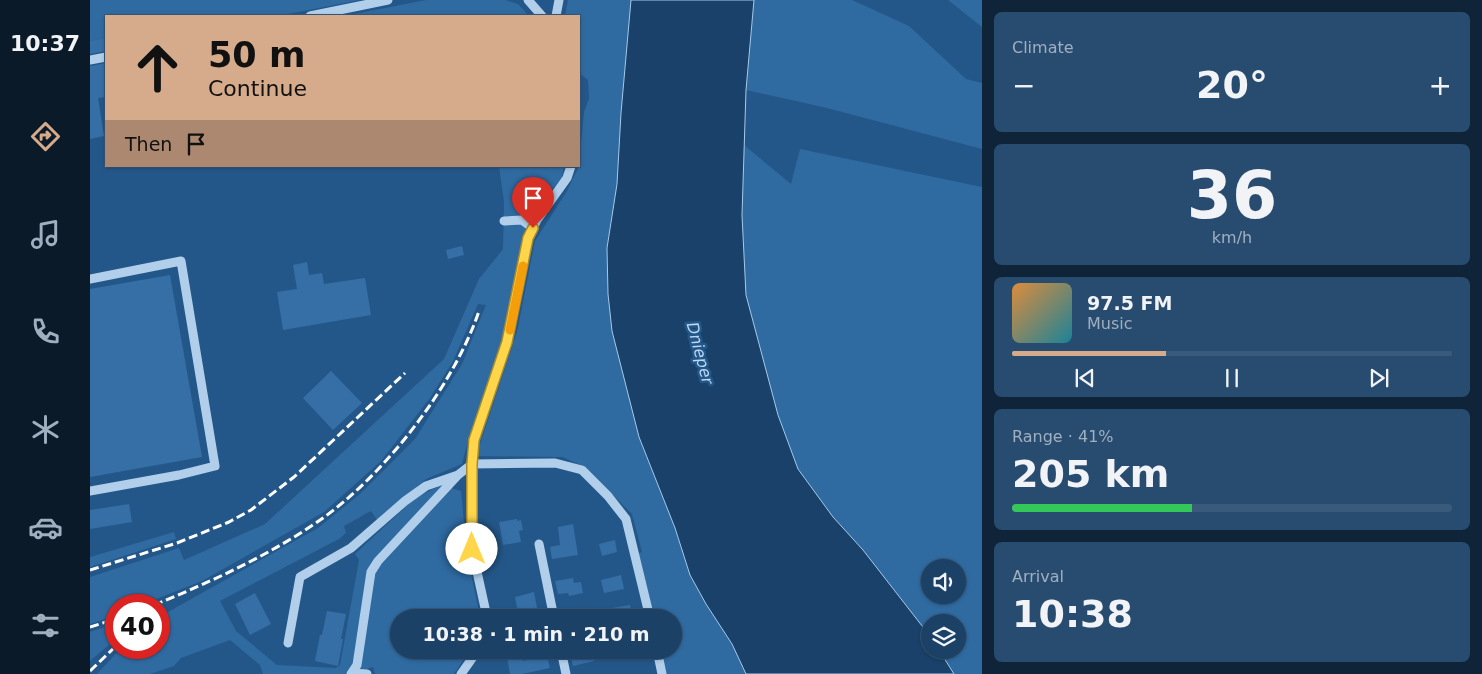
<!DOCTYPE html>
<html lang="en">
<head>
<meta charset="utf-8">
<style>
	body { margin:0; font-family:"DejaVu Sans",sans-serif; background:#284c70; color:#f1f3f6; height:100vh; display:flex; flex-direction:column; font-size:19px; white-space:nowrap }
	* { box-sizing:border-box; margin:0 }
	p { font-size:16px; color:#a0afc0 }
	.icon { flex:none; width:28px; height:28px; fill:none; stroke:currentColor; stroke-width:2; stroke-linecap:round; stroke-linejoin:round }
	.map { position:relative; flex:1; overflow:hidden }
	.details { display:flex; flex-direction:column; gap:12px; padding:12px; background:#0f2439; width:500px }
	.details>* { flex:none }
	.guide { position:absolute; left:15px; top:15px; width:475px; height:152px; border-radius:0px; box-shadow:0 1px 4px #0004,0 0 0 1px #395a7b; background:#d6ab8b; color:#111; overflow:hidden }
	.fabs { position:absolute; left:831px; top:559px; display:grid; gap:10px }
	.fabs a { display:grid; place-items:center; width:45px; height:45px; border-radius:50%; background:#1b4167; box-shadow:0 1px 4px #0004,0 0 0 1px #395a7b; font-size:25px }
	.speed { position:absolute; left:15px; top:594px; display:flex; gap:10px; font-size:25px; font-weight:700; text-align:center }
	.speed>* { display:grid; place-content:center; width:65px; height:65px; border-radius:50%; background:#1b4167; box-shadow:0 1px 4px #0004,0 0 0 1px #395a7b; line-height:1 }
	.speed .limit { border:8px solid #d22; background:#fff; color:#111 }
	.pin { position:absolute; display:grid; place-items:center; width:42px; height:42px; color:#fff; margin:-51px -21px; border-radius:50% 50% 50% 0; rotate:-45deg; box-shadow:0 0 5px #0007 }
	.pin .icon { rotate:45deg }
	.me { position:absolute; width:55px; margin:-28px; rotate:0deg; stroke-linejoin:round; filter:drop-shadow(0 0 4px #0008) }
	.turn { display:flex; align-items:center; gap:18px; height:105px; padding:0 20px; font-size:22px }
	.turn .icon { width:65px; height:65px; stroke-width:2.5 }
	.turn b { display:block; font-size:35px; line-height:42px }
	.then { display:flex; align-items:center; height:48px; padding:0 20px; background:#0003; gap:10px; font-size:19px }
	.big { font-size:38px; font-weight:800; line-height:1.1 }
	.details .widget { flex:1; display:flex; flex-direction:column; justify-content:center; gap:8px; min-width:0; padding:0 18px; border-radius:8px; background:#284c70 }
	.details .dial { align-items:center; gap:0 }
	.dial b { font-size:65px; line-height:1 }
	.song { display:flex; align-items:center; gap:15px }
	.cover { width:60px; height:60px; border-radius:8px; background:linear-gradient(135deg,hsl(30 70% 55%),hsl(190 70% 35%)) }
	.played { height:5px; border-radius:2px; background:linear-gradient(90deg,#d6ab8b 35%,#395a7b 35%) }
	.keys { display:flex; justify-content:space-around; direction:ltr }
	.heat { display:flex; justify-content:space-between; align-items:center; font-size:28px; direction:ltr }
	.charge { height:8px; border-radius:4px; background:linear-gradient(90deg,#34c759 41%,#395a7b 0) }
	.trip { position:absolute; left:300px; top:609px; width:292px; height:50px; border-radius:25px; background:#1b4167; box-shadow:0 1px 4px #0004,0 0 0 1px #395a7b; font-weight:800; line-height:50px; text-align:center }
	main { display:flex; flex:1; min-height:0 }
	.dock { display:flex; flex-direction:column; width:90px; justify-content:space-around; align-items:center; background:#0b1a29; color:#a0afc0 }
	.dock .icon { width:35px; height:35px }
	.dock .active { color:#d6ab8b }
	.dock b { font-size:22px; color:#f1f3f6 }
	.map>svg:first-child { display:block }
</style>
</head>
<body>
<main>
<nav class="dock">
<b>10:37</b>
<svg class="icon active" aria-label="directions" viewBox="0 0 24 24"><path d="M12 3l9 9-9 9-9-9zM9 14v-3h6M13 9l2 2-2 2"/></svg>
<svg class="icon" aria-label="music" viewBox="0 0 24 24"><path d="M9 18V5l10-2v13"/><circle cx="6" cy="18" r="3"/><circle cx="16" cy="16" r="3"/></svg>
<svg class="icon" aria-label="phone" viewBox="0 0 24 24"><path d="M5 4h4l2 5-3 2q2 4 5 5l2-3 5 2v4C11 20 4 13 5 4z"/></svg>
<svg class="icon" aria-label="climate" viewBox="0 0 24 24"><path d="M12 3v18M4 7l16 10M4 17L20 7"/></svg>
<svg class="icon" aria-label="car" viewBox="0 0 24 24"><path d="M5 17H2v-5l4-1 3-4h7l3 4 3 1v5h-3M9 17h6M6 11h13"/><circle cx="7" cy="17" r="2"/><circle cx="17" cy="17" r="2"/></svg>
<svg class="icon" aria-label="filters" viewBox="0 0 24 24"><path d="M4 7h16M4 17h16"/><circle cx="9" cy="7" r="2"/><circle cx="15" cy="17" r="2"/></svg>
</nav>
<div class="map">
<svg width="892" height="674" viewBox="0 0 892 674">
	<rect width="100%" height="100%" fill="#245789"/>
	<path fill="#2f6aa1" fill-rule="evenodd" d="M0,0H270L188,16H16V38L0,41Z
		M336,0H415L428,4L439,16H254Z
		M478,0H541L531,113L527,184L517,248L522,331L549,437L585,528L600,575L616,604L642,644L656,674H570L565,650H584V618L558,617L544,555L552,552L542,514L496,468L473,457L386,456L427,332L445,241L477,191L489,166L494,112L499,99L498,80L489,73V16H475Z
		M664,0H762L819,26L876,79L892,83V149L737,108L656,90Z
		M858,0H892V27Z
		M654,145L701,184L710,149L892,187V674H864L849,650H868V622H840V637L773,550L743,517L708,469L688,415L656,295L652,215ZM840,568H868V595H840Z
		M409,166H474L472,178L448,206L435,230L416,329L381,430L372,464L336,479L287,520L281,511L254,526L256,533L249,539L130,601L146,631L187,665L246,668L250,665L269,560L265,554L325,498L351,485L371,491L377,554L390,617L309,618V650H380L364,674H285L283,667L261,674H173L170,665L140,640L91,658L84,666L60,674H7L31,648H69V617L228,528L270,494L325,439L372,364L396,305L388,304L363,361L340,398L291,461L234,512L112,581L51,605H26V615L0,624V577L89,548L94,560L175,524L354,359L389,279L413,249L414,202Z
		M84,532L86,539L0,567V557Z
		M26,623V639L0,661V632Z"/>
	<path fill="#1a4169" stroke="#a5caeb" d="M541,0H664L656,90L652,215L656,295L688,415L708,469L743,517L773,550L836,631L840,637V650H849L864,674H656L642,644L616,604L600,575L585,528L549,437L522,331L518,294L517,248L527,184L531,113Z"/>
	<path fill="#356fa6" d="M16,38V51L0,54V41Z
		M16,63V97L8,98L14,136L0,139V66Z
		M372,246L374,255L358,259L356,250Z
		M217,262L219,275L232,273L234,284L275,278L281,315L193,330L187,292L207,289L203,265Z
		M80,275L112,457L0,477V289Z
		M241,371L272,403L243,430L213,398Z
		M39,504L42,522L0,529V510Z
		M427,519V521L431,520L433,530L429,531L431,542L413,545L409,522Z
		M483,524L488,555L462,559L460,547L470,545L468,527Z
		M525,540L527,552L512,556L509,544Z
		M531,575L534,589L514,593L511,580Z
		M483,578L484,583L491,582L493,593L479,596L478,593L468,594L465,581Z
		M444,592L449,618H429L425,597Z
		M165,593L181,624L160,635L145,604Z
		M540,605L542,618H524L522,608Z
		M237,611L256,614L251,639H253L248,666L225,661L230,635H232Z
		M489,650H502L504,661L483,666L480,652Z
		M432,654L433,661L457,656L460,668L432,674H420L417,657Z"/>
	<g fill="none" stroke-linecap="round" stroke-linejoin="round">
		<path stroke="#b1cfea" stroke-width="9" d="M438,0L452,16
			M220,16L298,0
			M466,16L469,0
			M0,60L16,57
			M414,221L432,220L443,228
			M0,279L91,261L125,466L89,475L0,491
			M382,464L465,463L492,470L518,496L536,519L560,618
			M449,544L464,618
			M395,618V608L382,549V464L384,440L417,342L438,238L447,220L477,178L481,166
			M198,643L210,577L261,548L315,501L336,486L368,475
			M471,650L476,674
			M567,650L572,674
			M387,653L413,650
			M262,673L277,674
			M261,674L267,665L281,572L288,561L368,475L382,464
			M371,674L388,650"/>
		<path stroke="#fff" stroke-width="3" stroke-dasharray="9 4" stroke-linecap="butt" d="M0,570L87,543L139,522L161,510L204,477L315,373
			M64,605C123,581 182,554 233,518C297,472 364,385 389,311
			M0,627L26,619
			M0,671L26,646"/>
	</g>
	<g fill="none" stroke-linecap="round" stroke-linejoin="round">
		<defs>
			<path id="route" d="M382,549V464L384,440L417,342L438,238L443,228"/>
		</defs>
		<use href="#route" stroke="#a68a30" stroke-width="12"/>
		<use href="#route" stroke="#ffd54a" stroke-width="9"/>
		<path stroke="#f59e0b" stroke-width="9" d="M420,330L433,266"/>
	</g>
	<g text-anchor="middle" dominant-baseline="central" stroke-width="5" stroke-linejoin="round" paint-order="stroke">
		<g font-size="16" font-style="italic" fill="#bdd8f1" stroke="#245789">
			<text transform="translate(610 353) rotate(75)">Dnieper</text>
		</g>
	</g>
</svg>
<div class="fabs">
<a><svg class="icon" aria-label="sound" viewBox="0 0 24 24"><path d="M4 9h4l5-4v14l-5-4H4zM17 9q2 3 0 6"/></svg></a>
<a><svg class="icon" aria-label="layers" viewBox="0 0 24 24"><path d="M12 4l9 5-9 5-9-5zM3 14l9 5 9-5"/></svg></a>
</div>
<div class="speed"><div class="limit">40</div></div>
<div class="pin" style="left:443px;top:228px;background:#d93025"><svg class="icon" aria-label="arrive" viewBox="0 0 24 24"><path d="M6 21V4h12l-3 4 3 4H6"/></svg></div>
<svg class="me" style="left:382px;top:549px" viewBox="-20 -20 40 40"><circle r="19" fill="#fff"/><path d="M0-13L10 11 0 6-10 11z" fill="#ffd54a"/></svg>
<div class="trip">10:38 · 1 min · 210 m</div>
<div class="guide">
<div class="turn"><svg class="icon" aria-label="ahead" viewBox="0 0 24 24"><path d="M12 20V5M6 11l6-6 6 6"/></svg><div><b>50 m</b>Continue</div></div>
<div class="then">Then<svg class="icon" aria-label="arrive" viewBox="0 0 24 24"><path d="M6 21V4h12l-3 4 3 4H6"/></svg></div>
</div>
</div>
<section class="details">
<div class="widget"><p>Climate</p>
<div class="heat"><a>−</a><b class="big">20°</b><a>+</a></div>
</div>
<div class="widget dial"><b>36</b><p>km/h</p></div>
<div class="widget">
<div class="song"><i class="cover"></i><div><b>97.5 FM</b><p>Music</p></div></div>
<div class="played"></div>
<div class="keys"><svg class="icon" aria-label="previous" viewBox="0 0 24 24"><path d="M18 5L8 12l10 7zM5 5v14"/></svg><svg class="icon" aria-label="pause" viewBox="0 0 24 24"><path d="M8 5v14M16 5v14"/></svg><svg class="icon" aria-label="next" viewBox="0 0 24 24"><path d="M6 5l10 7-10 7zM19 5v14"/></svg></div>
</div>
<div class="widget"><p>Range · 41%</p><b class="big">205 km</b><div class="charge"></div></div>
<div class="widget"><p>Arrival</p><b class="big">10:38</b></div>
</section>
</main>
</body>
</html>
